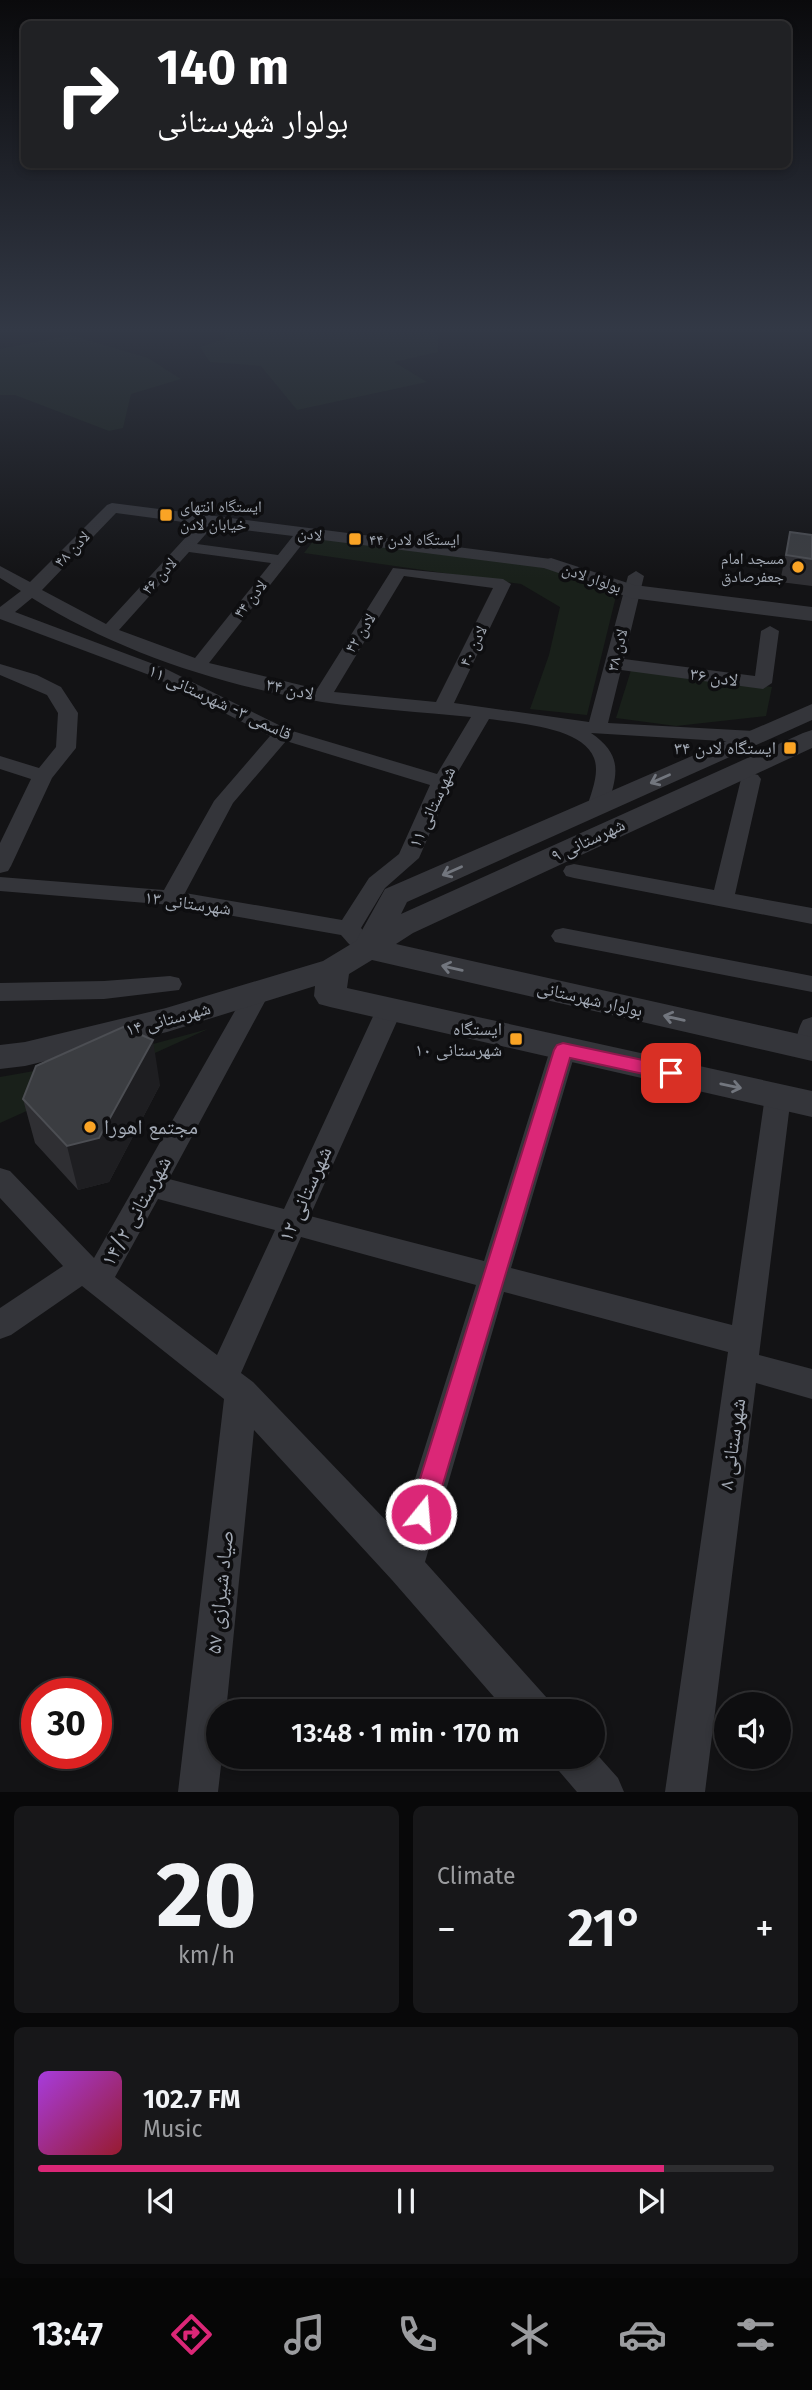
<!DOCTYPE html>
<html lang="en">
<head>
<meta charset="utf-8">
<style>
	body { margin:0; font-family:"Fira Sans","Noto Naskh Arabic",sans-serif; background:#171719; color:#f1f3f6; height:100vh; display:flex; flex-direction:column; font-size:26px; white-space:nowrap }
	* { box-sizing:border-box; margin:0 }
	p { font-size:23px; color:#9b9c9f }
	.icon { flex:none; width:38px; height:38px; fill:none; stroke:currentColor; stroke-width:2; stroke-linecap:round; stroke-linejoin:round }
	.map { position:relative; height:1792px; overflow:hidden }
	.drawer { display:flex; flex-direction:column; gap:14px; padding:14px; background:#080809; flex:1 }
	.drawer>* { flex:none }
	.hud { position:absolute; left:21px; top:21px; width:770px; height:147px; border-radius:10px; box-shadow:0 4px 10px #0003,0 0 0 2px #2e2e30; background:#202124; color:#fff; overflow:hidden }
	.tools { position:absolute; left:714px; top:1692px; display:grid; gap:14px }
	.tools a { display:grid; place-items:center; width:77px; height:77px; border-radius:50%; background:#0e0e10; box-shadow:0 4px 10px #0003,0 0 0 2px #2e2e30; font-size:35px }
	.speed { position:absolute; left:21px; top:1678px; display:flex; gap:14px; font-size:35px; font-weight:700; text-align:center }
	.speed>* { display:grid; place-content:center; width:91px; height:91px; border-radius:50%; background:#0e0e10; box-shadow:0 4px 10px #0003,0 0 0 2px #2e2e30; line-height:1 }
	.speed .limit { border:10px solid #d22; background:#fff; color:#111 }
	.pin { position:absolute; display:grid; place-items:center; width:60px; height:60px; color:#fff; margin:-30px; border-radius:14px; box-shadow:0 4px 10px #0006 }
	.me { position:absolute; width:77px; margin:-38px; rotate:17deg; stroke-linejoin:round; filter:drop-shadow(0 0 5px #0008) }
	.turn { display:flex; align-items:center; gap:24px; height:147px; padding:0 21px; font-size:32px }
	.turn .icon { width:91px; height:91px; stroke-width:2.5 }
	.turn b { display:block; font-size:49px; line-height:60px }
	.big { font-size:52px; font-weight:600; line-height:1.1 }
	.drawer .tile { flex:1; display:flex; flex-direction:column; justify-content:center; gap:10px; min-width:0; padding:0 24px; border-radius:10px; background:#171719 }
	.drawer .dial { align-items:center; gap:0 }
	.dial b { font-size:91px; line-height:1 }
	.song { display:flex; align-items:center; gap:21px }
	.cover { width:84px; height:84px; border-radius:10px; background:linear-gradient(135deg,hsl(280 70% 55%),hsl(350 70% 35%)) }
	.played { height:7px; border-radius:4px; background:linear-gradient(90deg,#db2777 85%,#2e2e30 85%) }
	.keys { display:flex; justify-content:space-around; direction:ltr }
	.heat { display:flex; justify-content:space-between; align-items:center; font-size:38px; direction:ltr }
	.drawer .tiles { flex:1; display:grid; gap:14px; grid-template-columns:1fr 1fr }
	.tile:last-child { grid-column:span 2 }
	.trip { position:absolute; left:206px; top:1699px; width:399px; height:70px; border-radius:35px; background:#0e0e10; box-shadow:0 4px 10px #0003,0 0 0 2px #2e2e30; font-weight:600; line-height:70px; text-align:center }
	.menu { display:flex; height:112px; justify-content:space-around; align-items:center; background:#060606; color:#9b9c9f }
	.menu .icon { width:49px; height:49px }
	.menu .current { color:#db2777 }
	.menu b { font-size:32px; color:#f1f3f6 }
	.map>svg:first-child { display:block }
</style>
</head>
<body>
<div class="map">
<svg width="812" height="1792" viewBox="0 0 812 1792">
	<rect width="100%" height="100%" fill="#131315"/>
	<path fill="#19201a" d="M211,328H430L438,336V352L394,362L427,382L297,410L261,366L210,362L200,347L228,338Z
		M71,335L148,358L181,379L131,394L123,428L109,431L15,395H0V349Z
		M317,536C417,549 523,552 617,592L587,715L530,709L549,655L560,607L521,584L304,553Z
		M632,667L772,687L766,716L676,726L616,718Z
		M208,1029L0,1123V1077L91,1061Z"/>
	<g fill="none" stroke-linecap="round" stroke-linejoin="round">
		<path fill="#34353a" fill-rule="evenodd" d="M112,503L551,559L559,564L551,569L307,538L209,663L317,689L393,568L503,579L511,584L454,703L589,722L628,576L636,571L644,576L624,659L755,676L761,631L770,626L779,631L772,683L763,689L621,670L608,723L754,731L764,737L754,743L591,733C623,755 618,774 607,807L604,811H590L587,807C591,793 600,773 594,758C583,727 516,723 489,719L452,782L419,858L385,888L361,928L379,948L375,954C359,958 352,947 341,935L171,905L0,891V877L164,890L214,801L270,736L152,676L0,619V607L21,591L0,578V566L30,582L107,505ZM116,513L198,524L106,624L42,590ZM213,526L293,536L278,555L197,544ZM189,552L271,563L195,658L119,630ZM404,576L493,588L436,702L334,692ZM32,598C118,652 223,686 322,702C371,709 421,712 471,717L437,774L289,730L164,668L15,612ZM286,741L430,785L399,854L369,878L342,920L185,893L233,803Z
			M0,664L37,675L61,687L78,713L76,748L52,778L11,866L8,871L0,873V843L31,779L0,769V756L39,768L56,747L58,713L47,695L0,675Z
			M751,773L758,775L761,779L735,894L812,908V924L574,878L566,876L563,871L566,866L574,864L714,890L741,779L744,775Z
			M563,928L812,976V992L555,942L551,936L555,930Z
			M170,976L179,978L182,984L179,990L104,999L0,1001V983L104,981Z
			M257,985L266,988L269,994L169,1179L284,1209L376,1010L380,1004L389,1001L398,1004L402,1010L310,1216L484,1261L550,1050L554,1043L563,1041L572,1043L576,1050L511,1268L732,1325L765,1096L769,1089L778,1086L787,1089L791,1096L759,1355L812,1369V1399L756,1383L705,1792H665L728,1352L504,1292L425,1562L547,1698L552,1712H507L392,1580L254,1430L226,1712H219V1757H222L218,1792H178L224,1399L82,1286L11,1335L0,1339V1308L63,1266L0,1198V1168L10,1171L94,1258L248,988ZM158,1199L275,1230L217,1355L115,1277ZM301,1237L476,1285L398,1533L253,1382L241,1373Z
			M812,1017V1057L800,1056C794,1045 797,1030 803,1020Z
			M593,1750L618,1778L624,1792H577L559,1771L553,1757H593Z"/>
		<path fill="#34353a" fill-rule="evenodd" d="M551,558L634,585L812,607V621L631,598L544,568L540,564L544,560Z
			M812,704V720L407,902L401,914L803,733L812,730V748L413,933L396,944L812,1037V1061L372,960L349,974L347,988L812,1091V1117L330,1007L319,1004L314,996L315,986L167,1032L25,1066L0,1069V1045L25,1042L166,1008L323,961L356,941L385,889Z"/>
	</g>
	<path fill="#2f2f33" d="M790,532L812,535V586L780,582Z
		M160,1085L109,1182L78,1190L35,1143L23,1099Z"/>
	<path fill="#1e1e21" d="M153,1040L160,1085L109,1182L78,1190L67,1146Z"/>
	<path fill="#3b3d41" stroke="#4c4e53" stroke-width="2" d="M790,532L812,535V559L786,555Z
		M123,1027L153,1040L99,1138L67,1146L23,1099L36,1066Z"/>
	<defs><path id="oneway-shaft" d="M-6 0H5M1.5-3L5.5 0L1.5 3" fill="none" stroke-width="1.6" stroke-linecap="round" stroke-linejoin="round" transform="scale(1.75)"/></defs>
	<g stroke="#72767e">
		<use href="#oneway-shaft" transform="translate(660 779) rotate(156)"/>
		<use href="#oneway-shaft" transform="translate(452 871) rotate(156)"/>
		<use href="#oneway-shaft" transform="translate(452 968) rotate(-167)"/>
		<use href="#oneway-shaft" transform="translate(674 1018) rotate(-167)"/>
		<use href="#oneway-shaft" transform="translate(731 1086) rotate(12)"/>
	</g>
	<linearGradient id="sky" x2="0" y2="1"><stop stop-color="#0a0a0c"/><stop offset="0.57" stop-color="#333946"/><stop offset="1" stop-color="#333946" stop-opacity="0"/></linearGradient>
	<rect width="812" height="579" fill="url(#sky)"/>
	<path fill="#db2777" stroke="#8e194d" stroke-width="2" d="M563,1043L671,1066L677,1068L680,1073L677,1078L671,1080L570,1058L434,1514L430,1522L421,1526L413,1522L409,1514L554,1050L557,1045Z"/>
	<g fill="#faa425" stroke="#0e0e10" stroke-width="2.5">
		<rect x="159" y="508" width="14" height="14" rx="3.5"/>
		<rect x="348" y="532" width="14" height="14" rx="3.5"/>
		<circle cx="798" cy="567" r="7"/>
		<rect x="783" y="741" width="14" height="14" rx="3.5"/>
		<rect x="509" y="1032" width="14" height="14" rx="3.5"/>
		<circle cx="90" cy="1127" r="7"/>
	</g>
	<g text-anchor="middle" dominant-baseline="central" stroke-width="7" stroke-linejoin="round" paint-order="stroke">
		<g font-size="16" fill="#a4abb6" stroke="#0e0e10" text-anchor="start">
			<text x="180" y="506">ایستگاه انتهای<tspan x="180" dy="18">خیابان لادن</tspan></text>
			<text x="369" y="539">ایستگاه لادن ۴۴</text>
			<text x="784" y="558" text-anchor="end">مسجد امام<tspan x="784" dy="18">جعفرصادق</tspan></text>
		</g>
		<g font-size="16" fill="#a4abb6" stroke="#0e0e10">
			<text transform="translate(310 534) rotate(7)">لادن</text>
			<text transform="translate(72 549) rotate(-46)">لادن ۴۸</text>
			<text transform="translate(159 576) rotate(-48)">لادن ۴۶</text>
			<text transform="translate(592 578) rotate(19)">بولوار لادن</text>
			<text transform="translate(250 599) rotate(-52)">لادن ۴۴</text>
			<text transform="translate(360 633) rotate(-58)">لادن ۴۲</text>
			<text transform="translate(473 646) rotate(-64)">لادن ۴۰</text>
			<text transform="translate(617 650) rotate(-76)">لادن ۳۸</text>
		</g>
		<g font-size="18" fill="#a4abb6" stroke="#0e0e10">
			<text transform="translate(714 677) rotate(8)">لادن ۳۶</text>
			<text transform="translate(290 689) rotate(12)">لادن ۳۴</text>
			<text transform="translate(220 702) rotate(25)">قاسمی ۳- شهرستانی ۱۱</text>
			<text transform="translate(432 807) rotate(-65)">شهرستانی ۱۱</text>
			<text transform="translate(588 840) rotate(-25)">شهرستانی ۹</text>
			<text transform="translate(188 903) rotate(8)">شهرستانی ۱۳</text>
			<text transform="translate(590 999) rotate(13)">بولوار شهرستانی</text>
			<text transform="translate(168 1019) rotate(-15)">شهرستانی ۱۴</text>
		</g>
		<g font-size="18" fill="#a4abb6" stroke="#0e0e10" text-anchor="end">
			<text x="776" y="748">ایستگاه لادن ۳۴</text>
			<text x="502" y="1029">ایستگاه<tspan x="502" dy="21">شهرستانی ۱۰</tspan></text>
		</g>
		<g font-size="21" fill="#a4abb6" stroke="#0e0e10" text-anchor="start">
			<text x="104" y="1127">مجتمع اهورا</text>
		</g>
		<g font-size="21" fill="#a4abb6" stroke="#0e0e10">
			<text transform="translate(305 1194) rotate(-66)">شهرستانی ۱۲</text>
			<text transform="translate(136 1211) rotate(-61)">شهرستانی ۱۴/۲</text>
			<text transform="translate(732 1444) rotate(-82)">شهرستانی ۸</text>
			<text transform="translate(220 1592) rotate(-84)">صیاد شیرازی ۵۷</text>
		</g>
	</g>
</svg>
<div class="tools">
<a><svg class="icon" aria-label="sound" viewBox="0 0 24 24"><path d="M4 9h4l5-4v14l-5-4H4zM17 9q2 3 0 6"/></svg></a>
</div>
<div class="speed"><div class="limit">30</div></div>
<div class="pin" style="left:671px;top:1073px;background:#d93025"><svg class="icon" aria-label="arrive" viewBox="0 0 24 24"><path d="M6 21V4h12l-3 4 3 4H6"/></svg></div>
<svg class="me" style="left:421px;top:1514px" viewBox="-20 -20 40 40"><circle r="17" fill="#db2777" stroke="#fff" stroke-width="3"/><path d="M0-11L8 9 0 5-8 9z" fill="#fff"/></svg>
<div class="trip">13:48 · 1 min · 170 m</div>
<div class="hud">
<div class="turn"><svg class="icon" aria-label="right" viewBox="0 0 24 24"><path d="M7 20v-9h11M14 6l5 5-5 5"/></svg><div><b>140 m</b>بولوار شهرستانی</div></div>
</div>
</div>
<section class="drawer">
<div class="tiles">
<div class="tile dial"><b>20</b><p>km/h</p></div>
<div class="tile"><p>Climate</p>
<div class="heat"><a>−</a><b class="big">21°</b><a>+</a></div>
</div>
<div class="tile">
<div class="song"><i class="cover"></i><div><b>102.7 FM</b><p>Music</p></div></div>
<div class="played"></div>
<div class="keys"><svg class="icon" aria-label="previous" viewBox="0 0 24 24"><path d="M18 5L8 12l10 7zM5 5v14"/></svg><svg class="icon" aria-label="pause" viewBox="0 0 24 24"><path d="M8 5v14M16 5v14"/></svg><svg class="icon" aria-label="next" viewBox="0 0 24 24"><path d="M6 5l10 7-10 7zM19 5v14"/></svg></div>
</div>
</div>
</section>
<nav class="menu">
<b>13:47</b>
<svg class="icon current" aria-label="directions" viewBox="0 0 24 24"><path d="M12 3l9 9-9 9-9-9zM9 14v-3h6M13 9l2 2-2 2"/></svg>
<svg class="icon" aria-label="music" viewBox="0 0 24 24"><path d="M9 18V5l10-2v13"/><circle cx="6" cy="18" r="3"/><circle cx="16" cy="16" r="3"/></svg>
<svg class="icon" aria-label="phone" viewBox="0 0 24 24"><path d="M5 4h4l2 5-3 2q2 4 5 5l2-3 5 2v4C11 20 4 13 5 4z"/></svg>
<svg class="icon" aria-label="climate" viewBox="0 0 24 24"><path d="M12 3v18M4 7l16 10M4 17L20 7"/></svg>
<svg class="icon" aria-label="car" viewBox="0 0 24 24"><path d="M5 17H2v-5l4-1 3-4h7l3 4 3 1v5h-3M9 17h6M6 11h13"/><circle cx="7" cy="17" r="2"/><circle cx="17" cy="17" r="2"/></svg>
<svg class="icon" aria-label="filters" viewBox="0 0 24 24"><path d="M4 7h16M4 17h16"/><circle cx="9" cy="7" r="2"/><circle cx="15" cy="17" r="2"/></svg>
</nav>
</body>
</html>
